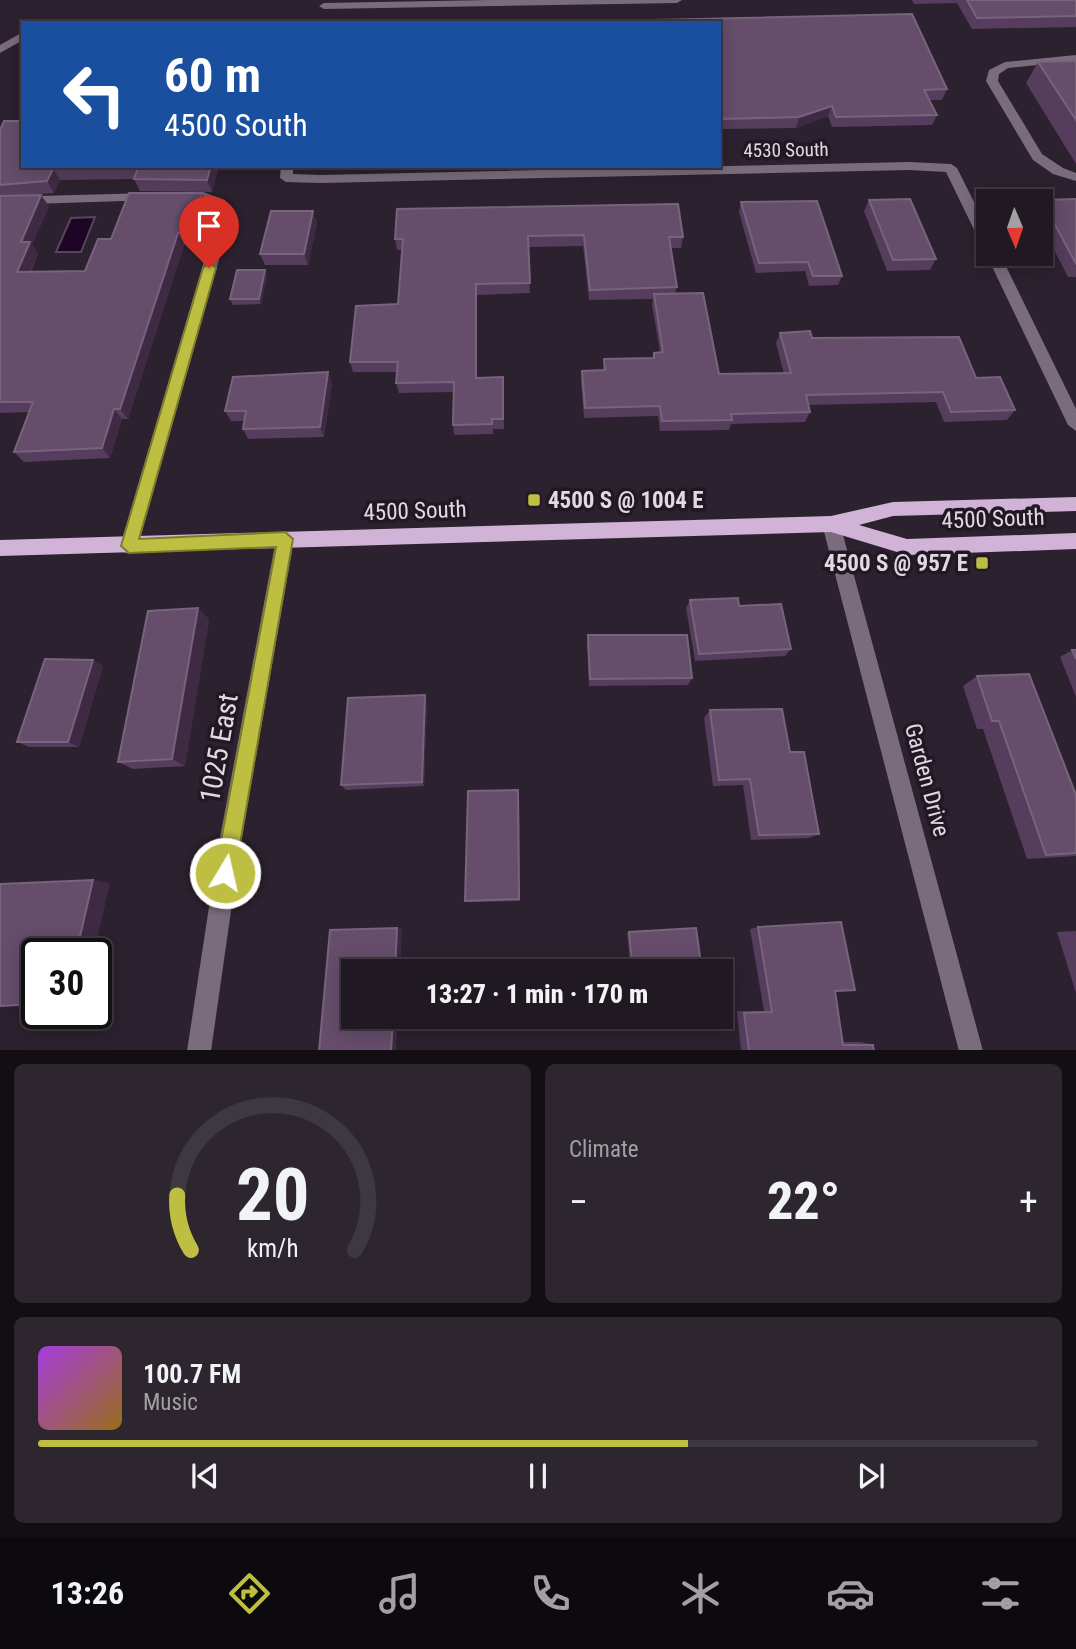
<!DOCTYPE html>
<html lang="en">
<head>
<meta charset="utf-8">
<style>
	body { margin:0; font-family:"Roboto Condensed",sans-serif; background:#2d262f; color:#f1f3f6; height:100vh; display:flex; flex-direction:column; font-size:26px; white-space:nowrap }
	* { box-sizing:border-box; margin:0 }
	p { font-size:23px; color:#a2a0a5 }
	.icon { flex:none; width:38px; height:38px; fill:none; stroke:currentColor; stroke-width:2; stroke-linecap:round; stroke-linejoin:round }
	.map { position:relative; height:1050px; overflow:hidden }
	.drawer { display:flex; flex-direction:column; gap:14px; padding:14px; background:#120e13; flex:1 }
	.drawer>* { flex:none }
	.top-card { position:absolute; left:21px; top:21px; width:700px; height:147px; border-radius:0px; box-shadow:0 4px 18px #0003,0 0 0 2px #3e3840; background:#1a4fa0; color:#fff; overflow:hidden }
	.needle { width:46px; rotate:178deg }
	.tools { position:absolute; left:976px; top:189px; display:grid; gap:14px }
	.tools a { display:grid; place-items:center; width:77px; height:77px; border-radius:0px; background:#211922; box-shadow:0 4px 18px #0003,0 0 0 2px #3e3840; font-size:35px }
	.speed { position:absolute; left:21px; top:938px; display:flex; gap:14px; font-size:35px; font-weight:700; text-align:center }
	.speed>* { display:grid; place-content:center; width:91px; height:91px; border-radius:50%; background:#211922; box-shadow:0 4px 18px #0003,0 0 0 2px #3e3840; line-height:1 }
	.speed .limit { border:4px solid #111; border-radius:10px; background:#fff; color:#111 }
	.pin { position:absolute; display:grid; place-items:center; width:60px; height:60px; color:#fff; margin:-72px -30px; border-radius:50% 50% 50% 0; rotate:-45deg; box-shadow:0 0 7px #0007 }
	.pin .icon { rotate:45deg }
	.me { position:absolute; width:77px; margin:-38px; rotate:9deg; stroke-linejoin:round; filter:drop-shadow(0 0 5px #0008) }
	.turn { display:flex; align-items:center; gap:24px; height:147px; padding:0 28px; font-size:32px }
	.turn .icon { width:91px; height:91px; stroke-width:2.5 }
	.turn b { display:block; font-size:49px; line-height:60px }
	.big { font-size:52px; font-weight:800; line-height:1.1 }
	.drawer .card { flex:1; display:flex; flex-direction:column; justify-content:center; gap:10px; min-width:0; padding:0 24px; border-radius:10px; background:#2d262f }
	.drawer .dial { align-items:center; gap:0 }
	.dial svg { height:182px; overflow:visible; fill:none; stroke:#3e3840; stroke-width:7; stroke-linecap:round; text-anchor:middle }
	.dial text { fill:#f1f3f6; stroke:none }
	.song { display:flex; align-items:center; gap:21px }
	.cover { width:84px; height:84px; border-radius:10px; background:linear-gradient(135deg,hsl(280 70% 55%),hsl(40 70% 35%)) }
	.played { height:7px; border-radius:4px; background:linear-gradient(90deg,#bebf42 65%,#3e3840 65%) }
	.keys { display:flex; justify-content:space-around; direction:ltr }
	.heat { display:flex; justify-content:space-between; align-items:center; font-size:38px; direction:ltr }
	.drawer .tiles { flex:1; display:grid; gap:14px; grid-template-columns:1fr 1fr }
	.card:last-child { grid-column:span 2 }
	.trip { position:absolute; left:341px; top:959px; width:392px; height:70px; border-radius:0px; background:#211922; box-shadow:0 4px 18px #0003,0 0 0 2px #3e3840; font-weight:800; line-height:70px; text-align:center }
	.menu { display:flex; height:112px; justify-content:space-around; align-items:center; background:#0d0a0e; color:#a2a0a5 }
	.menu .icon { width:49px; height:49px }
	.menu .selected { color:#bebf42 }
	.menu b { font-size:32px; color:#f1f3f6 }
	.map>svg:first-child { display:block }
</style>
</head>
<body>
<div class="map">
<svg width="1076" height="1051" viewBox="0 0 1076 1051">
	<rect width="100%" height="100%" fill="#2c212e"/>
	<path fill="#1f0525" stroke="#59455e" stroke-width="2" d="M95,217L81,252H56L71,218Z"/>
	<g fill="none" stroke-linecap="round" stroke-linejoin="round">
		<path fill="#7a6c7d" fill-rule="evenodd" d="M490,0H682L677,3L324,9L319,6L324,3Z
			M23,32V40L0,53V45Z
			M1076,55V61L1008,68L999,74L998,81L1042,154L1063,168L1076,173V181L1053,174L1033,160L986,81L989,70L1005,62Z
			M909,162L951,164L957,168L989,232V254H1000L1076,409V431L1068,425L986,254L988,251L982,246L946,172L909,170L321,183L286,182L280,178L281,166H293V174L321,175Z
			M203,192L225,200L231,217L138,546L135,552L129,554L123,552L120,546L217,217L216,209L211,202L181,201L174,197L181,193Z
			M150,193L155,194V200L0,205V197Z
			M831,516L837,519L840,524L983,1051H959L822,524L825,519Z
			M285,531L291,534L294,539L240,848L211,1051H187L218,848L276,539L279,534Z"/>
		<path fill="#d0b3d6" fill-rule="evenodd" d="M1076,497V511L893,516L859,525L907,539L1076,533V549L907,555L831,532L0,556V540L831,516L893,502Z"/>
	</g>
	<path fill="#563c5d" d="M912,0H1076V27L972,29L957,3L914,4Z
		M719,23L947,89L942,100H929L937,115L932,125L832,127L828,116L796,128L719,129Z
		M1076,61V164L1026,83L1038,62Z
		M0,130L23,166H219L212,192L140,191L134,179L60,180L54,193L23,195L49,206L32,245L38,254L31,272L85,271L111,239L202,193L207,205L195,245H184L128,419H122L110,458L24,462L14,452L29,412L0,413Z
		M1076,199V277H1068L1041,225V201L1042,200Z
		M869,200L936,259L930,270L887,271L864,211Z
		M741,202L842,276L838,285L809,286L805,271L756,273L739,212Z
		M397,209L683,237L681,248H671L677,287L675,293L719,374H784L776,343L780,333L812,338L976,378L1015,410L1007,420L944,422L936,402L808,405L810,412L805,422L731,424L729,430L660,431L658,416L584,418L581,381L582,371L603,370L604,359L653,358L654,353L660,352L652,305L653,299L589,300L583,246L528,247L530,293L477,295V378L503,387L504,429H493V434L454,435L453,425L454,392L399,393L396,383L397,372H353L350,362L398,304L402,250H397L395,239Z
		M317,223L308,265H265L260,254Z
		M265,270L267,276L261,304L233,305L230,299Z
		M332,383L324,437L248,439L243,429L244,421H231L225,411Z
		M690,600L739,606L791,649L785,656L695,661L686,608Z
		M209,619L185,766L133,769L118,762Z
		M588,635L692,678L688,685L589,686L587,643Z
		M1072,650H1076V697L1060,657Z
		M93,660L103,666L79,747H29L17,742Z
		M977,676L1076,795V856L1027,859L983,729H977L963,686Z
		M425,695L427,701L424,786L346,790L341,785Z
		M710,710L790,752L819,834L809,838L751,840L743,785L713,786L704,718Z
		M519,794L520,901L467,902L465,901Z
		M758,927L835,991L843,1042H861L873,1045L874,1051H741L737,1011H764L750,929Z
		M1076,931V993L1057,932Z
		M629,932L702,971H631L627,933Z"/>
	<path fill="#3f2a44" d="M832,106L828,116L796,128L799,117Z
		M211,166H219L212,192L207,180Z
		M53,169L60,180L54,193L47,181Z
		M202,193L207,205L195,245L190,233Z
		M41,195L49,206L32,245L38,254L25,283L17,272L21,242Z
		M313,211L317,223L308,265L304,254Z
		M178,233L184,245L128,419L120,409Z
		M265,270L267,276L261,304L259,299Z
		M476,284L477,295V388L476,378Z
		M328,372L332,383L324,437L320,427Z
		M114,409L122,419L110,458L102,448Z
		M198,608L209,619L185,766L172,759Z
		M93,660L103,666L79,747L68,742Z
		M425,695L427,701L424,786L422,782Z
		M93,880L110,883L94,954H76Z
		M397,928L402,929L400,971H395Z
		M393,1017H398L396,1051H391Z"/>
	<path fill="#654d6b" stroke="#78637e" stroke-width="2" d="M967,0H1076V16L977,18Z
		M912,14L947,89L924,90L937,115L836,117L832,106L799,117L719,119V23H519Z
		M1076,61V120L1038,62Z
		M4,121H23V166H211L207,180L134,179L138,168L53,169L47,181L0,185V130Z
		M129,193H202L190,233H178L120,409H114L102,448L14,452L33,402H0V196L41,195L21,242H30L17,272L85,271L98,239H111Z
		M910,199L936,259L893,260L869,200Z
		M1076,199V264L1042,200Z
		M817,201L842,276H813L808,262L759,263L741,202Z
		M678,204L683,237H669L677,287L590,290L584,235L528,236L530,283L476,284V378L503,377V419H492V424L453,425L454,382L396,383L398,362H350L356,306L398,304L403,239H395L397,209Z
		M271,211H313L304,254H260Z
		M237,270H265L259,299H230Z
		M703,293L719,374L791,373L780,333L810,331L812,338L959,337L976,378L1000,377L1015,410L951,412L943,392L806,395L810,412L731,414L732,420L662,421L660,406L585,408L582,371L605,370L604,359L654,358V353L663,352L654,294Z
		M328,372L320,427L243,429L246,411H225L233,377Z
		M738,598L739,606L781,604L791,649L699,654L690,600Z
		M198,608L172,759L118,762L148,611Z
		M588,635H687L692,678L590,679Z
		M1072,650H1076V659Z
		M45,659L93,660L68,742H17Z
		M1029,674L1076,795V853L1046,855L999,721H992L977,676Z
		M425,695L422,782L341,785L348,698Z
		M782,709L790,752H804L819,834L759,835L750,779L719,780L710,710Z
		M518,790L519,899L465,901L468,791Z
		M93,880L76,954H37V1004L0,1006V884Z
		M841,922L855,990L835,991L843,1045H873L874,1051H749L744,1013L772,1012L758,927Z
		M397,928L395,971H354V1017H393L391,1051H319L330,930Z
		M696,928L702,971H633L629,932Z"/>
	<path fill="#bebf42" stroke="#7c7c2b" stroke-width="2" d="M209,263L216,268L139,539L285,532L293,539L235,873L232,880L225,883L218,880L215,873L276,547L129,553L121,546L203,268Z"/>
	<g fill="#bebf42" stroke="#221824" stroke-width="2.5">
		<rect x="527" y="493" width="14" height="14" rx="3.5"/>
		<rect x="975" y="556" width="14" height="14" rx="3.5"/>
	</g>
	<g text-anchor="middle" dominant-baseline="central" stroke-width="7" stroke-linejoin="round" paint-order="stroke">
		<g font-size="19" fill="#e0d9e2" stroke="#221824">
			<text transform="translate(786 150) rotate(-1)">4530 South</text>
		</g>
		<g font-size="23" font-weight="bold" fill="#e0d9e2" stroke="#221824" text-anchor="start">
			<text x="548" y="500">4500 S @ 1004 E</text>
			<text x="968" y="563" text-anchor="end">4500 S @ 957 E</text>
		</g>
		<g font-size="23" fill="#e0d9e2" stroke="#221824">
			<text transform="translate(415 511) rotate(-2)">4500 South</text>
			<text transform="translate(993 519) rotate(-2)">4500 South</text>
			<text transform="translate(927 780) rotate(75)">Garden Drive</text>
		</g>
		<g font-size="28" fill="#e0d9e2" stroke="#221824">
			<text transform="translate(219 748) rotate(-80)">1025 East</text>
		</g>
	</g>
</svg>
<div class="tools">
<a><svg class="needle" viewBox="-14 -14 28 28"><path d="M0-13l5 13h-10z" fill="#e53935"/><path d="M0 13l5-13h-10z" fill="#a2a0a5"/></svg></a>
</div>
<div class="speed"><div class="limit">30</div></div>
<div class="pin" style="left:209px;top:268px;background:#d93025"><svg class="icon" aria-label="arrive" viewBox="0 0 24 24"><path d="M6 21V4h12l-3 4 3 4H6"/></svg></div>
<svg class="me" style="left:225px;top:873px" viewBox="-20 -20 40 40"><circle r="17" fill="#bebf42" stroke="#fff" stroke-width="3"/><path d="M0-11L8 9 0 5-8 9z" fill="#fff"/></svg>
<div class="trip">13:27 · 1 min · 170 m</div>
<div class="top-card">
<div class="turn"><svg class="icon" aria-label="left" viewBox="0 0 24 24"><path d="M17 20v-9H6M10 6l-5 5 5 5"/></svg><div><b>60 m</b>4500 South</div></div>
</div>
</div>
<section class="drawer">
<div class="tiles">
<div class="card dial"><svg viewBox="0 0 100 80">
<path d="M14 69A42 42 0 1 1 86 69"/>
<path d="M14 69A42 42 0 0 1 8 45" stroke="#bebf42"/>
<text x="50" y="56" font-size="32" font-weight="700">20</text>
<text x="50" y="72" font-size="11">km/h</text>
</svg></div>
<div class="card"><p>Climate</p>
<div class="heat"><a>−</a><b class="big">22°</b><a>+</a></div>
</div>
<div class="card">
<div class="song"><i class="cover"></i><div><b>100.7 FM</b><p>Music</p></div></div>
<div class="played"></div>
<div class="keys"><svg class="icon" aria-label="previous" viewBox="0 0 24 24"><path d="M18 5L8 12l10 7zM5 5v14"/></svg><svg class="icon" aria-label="pause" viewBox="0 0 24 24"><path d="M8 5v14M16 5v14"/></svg><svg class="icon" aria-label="next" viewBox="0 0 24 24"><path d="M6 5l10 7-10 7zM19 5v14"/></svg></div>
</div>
</div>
</section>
<nav class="menu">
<b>13:26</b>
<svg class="icon selected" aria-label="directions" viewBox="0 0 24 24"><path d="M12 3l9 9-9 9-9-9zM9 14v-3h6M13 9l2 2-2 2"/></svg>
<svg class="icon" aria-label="music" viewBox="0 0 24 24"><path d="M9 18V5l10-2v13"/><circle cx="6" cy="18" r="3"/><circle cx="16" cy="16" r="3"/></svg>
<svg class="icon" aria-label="phone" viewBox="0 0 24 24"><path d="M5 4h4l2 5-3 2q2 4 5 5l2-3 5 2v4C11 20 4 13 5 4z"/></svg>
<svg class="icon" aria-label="climate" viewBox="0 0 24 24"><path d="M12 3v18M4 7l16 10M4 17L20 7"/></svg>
<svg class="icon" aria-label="car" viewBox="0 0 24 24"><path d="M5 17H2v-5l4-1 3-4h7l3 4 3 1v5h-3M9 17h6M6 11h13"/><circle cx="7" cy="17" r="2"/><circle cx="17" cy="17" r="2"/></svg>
<svg class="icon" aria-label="filters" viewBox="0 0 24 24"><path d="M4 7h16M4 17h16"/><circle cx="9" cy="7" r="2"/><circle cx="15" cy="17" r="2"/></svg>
</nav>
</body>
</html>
